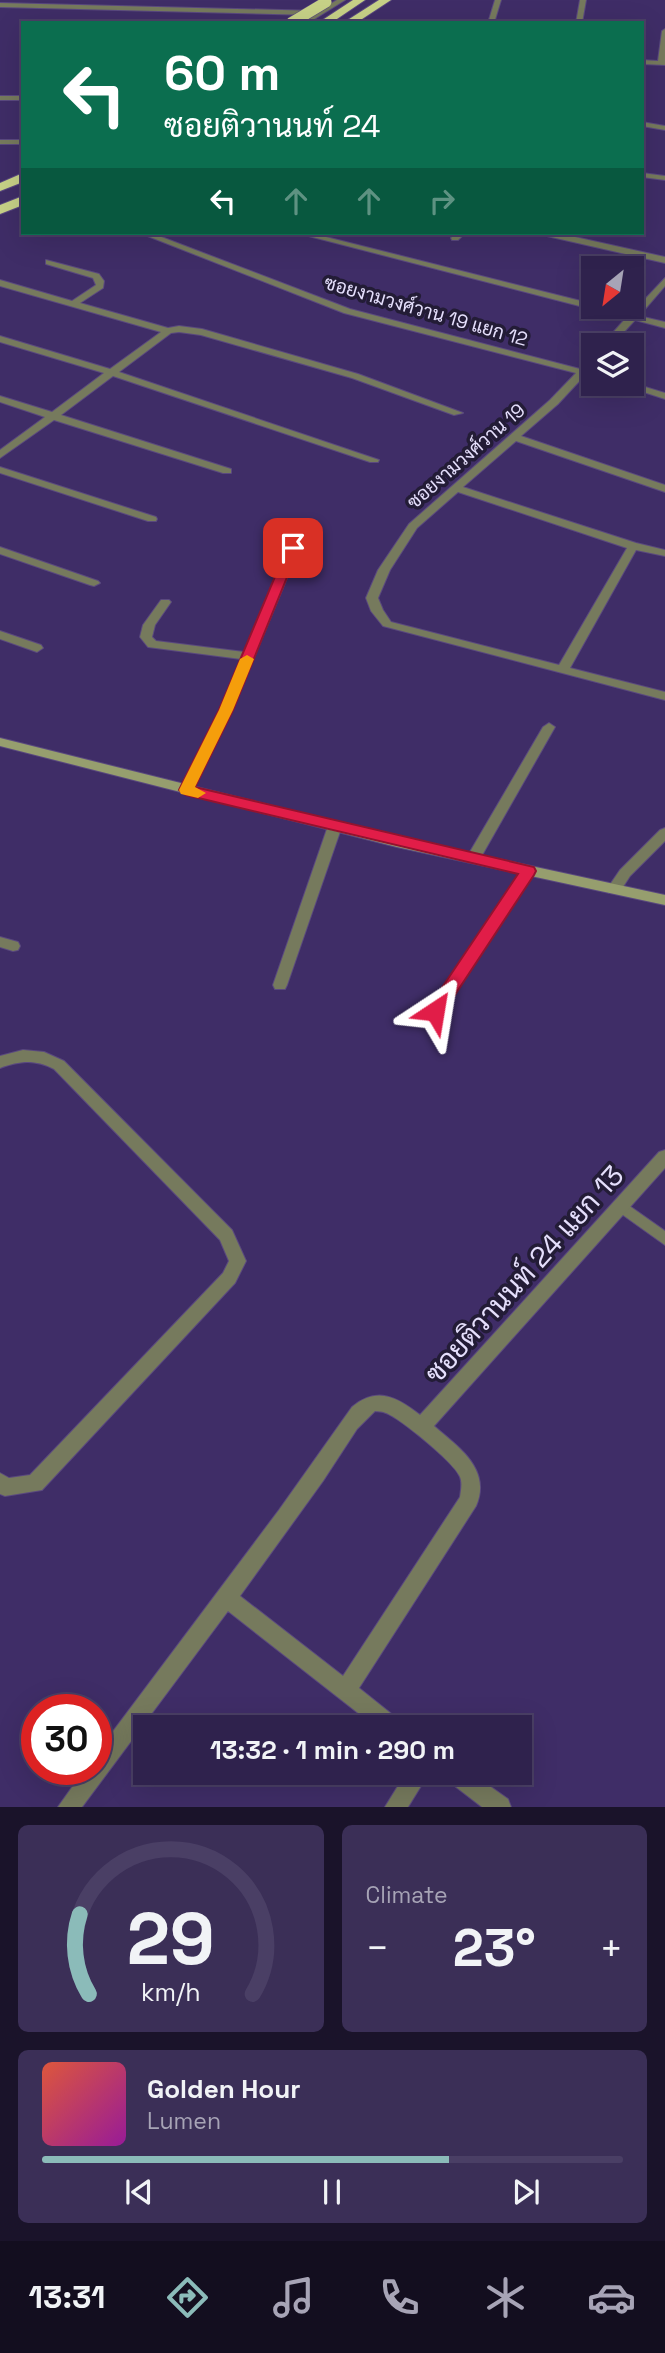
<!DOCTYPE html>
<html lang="en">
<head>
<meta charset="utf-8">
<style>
	body { margin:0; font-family:"Space Grotesk",Sarabun,sans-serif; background:#3b2f57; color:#f1f3f6; height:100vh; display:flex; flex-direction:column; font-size:26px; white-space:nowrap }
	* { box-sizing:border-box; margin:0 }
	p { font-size:23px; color:#a7a4b6 }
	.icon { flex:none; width:38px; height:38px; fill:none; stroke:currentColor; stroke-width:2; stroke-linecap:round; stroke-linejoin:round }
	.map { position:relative; height:1807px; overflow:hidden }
	.side { display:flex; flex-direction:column; gap:18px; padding:18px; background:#1a132a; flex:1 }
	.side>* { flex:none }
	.top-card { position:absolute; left:21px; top:21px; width:623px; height:214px; border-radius:0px; box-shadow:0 7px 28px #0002,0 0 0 2px #4a3f65; background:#0b6e4f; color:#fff; overflow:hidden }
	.needle { width:46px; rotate:210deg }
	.tools { position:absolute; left:581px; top:256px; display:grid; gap:14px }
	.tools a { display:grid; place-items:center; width:63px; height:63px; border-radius:0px; background:#2f224d; box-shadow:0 7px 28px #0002,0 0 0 2px #4a3f65; font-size:35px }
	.speed { position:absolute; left:21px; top:1694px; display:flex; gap:14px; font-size:35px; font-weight:700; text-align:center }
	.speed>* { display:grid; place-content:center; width:91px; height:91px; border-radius:50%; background:#2f224d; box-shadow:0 7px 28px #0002,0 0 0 2px #4a3f65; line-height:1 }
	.speed .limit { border:10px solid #d22; background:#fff; color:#111 }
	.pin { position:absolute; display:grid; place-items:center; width:60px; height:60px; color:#fff; margin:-30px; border-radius:14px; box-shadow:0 4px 10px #0006 }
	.me { position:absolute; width:77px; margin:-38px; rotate:33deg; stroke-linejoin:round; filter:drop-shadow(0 0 5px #0008) }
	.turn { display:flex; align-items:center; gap:24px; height:147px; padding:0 28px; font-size:32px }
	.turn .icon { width:91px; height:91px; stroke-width:2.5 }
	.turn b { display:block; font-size:49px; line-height:60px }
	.lanes { display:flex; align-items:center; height:66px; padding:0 28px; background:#0003; justify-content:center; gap:35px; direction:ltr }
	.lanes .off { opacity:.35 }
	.big { font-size:52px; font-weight:800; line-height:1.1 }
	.side .tile { flex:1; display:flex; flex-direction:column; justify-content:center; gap:10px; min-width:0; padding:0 24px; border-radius:10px; background:#3b2f57 }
	.side .dial { align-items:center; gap:0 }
	.dial svg { height:182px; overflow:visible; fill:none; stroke:#4a3f65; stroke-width:7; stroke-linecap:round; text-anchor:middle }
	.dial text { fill:#f1f3f6; stroke:none }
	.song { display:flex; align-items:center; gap:21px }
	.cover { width:84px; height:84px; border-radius:10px; background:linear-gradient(135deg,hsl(10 70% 55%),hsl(300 70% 35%)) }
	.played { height:7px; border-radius:4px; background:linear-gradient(90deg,#8bbbb9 70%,#4a3f65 70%) }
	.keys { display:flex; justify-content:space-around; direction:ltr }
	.heat { display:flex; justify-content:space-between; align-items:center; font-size:38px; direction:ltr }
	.side .tiles { flex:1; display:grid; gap:18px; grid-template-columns:1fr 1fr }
	.tile:last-child { grid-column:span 2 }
	.trip { position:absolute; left:133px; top:1715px; width:399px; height:70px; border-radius:0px; background:#2f224d; box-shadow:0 7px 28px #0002,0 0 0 2px #4a3f65; font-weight:800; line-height:70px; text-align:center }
	.tabs { display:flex; height:112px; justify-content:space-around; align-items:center; background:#130e1f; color:#a7a4b6 }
	.tabs .icon { width:49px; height:49px }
	.tabs .on { color:#8bbbb9 }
	.tabs b { font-size:32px; color:#f1f3f6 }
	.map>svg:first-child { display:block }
</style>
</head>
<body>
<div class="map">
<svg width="665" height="1807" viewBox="0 0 665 1807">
	<rect width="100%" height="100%" fill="#3f2d67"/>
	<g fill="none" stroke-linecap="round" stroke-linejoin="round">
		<defs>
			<path id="lane" d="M642,122L665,126V130L642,126Z
				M642,173L665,176V180L642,177Z
				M621,1200L665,1231V1245L616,1210L614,1206L616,1202Z"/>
			<path id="street" d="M337,0H345L308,23H300L312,15L0,7V3L319,11Z
				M495,0H501L494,23H488Z
				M580,0H586L582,23H576Z
				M665,29V65L642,64V60L658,61L662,31Z
				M0,96H23V100H0Z
				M0,140H23V144H0Z
				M140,233H151L350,309L580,369L593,358V366L589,371L592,372V376H584L558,404L521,436L665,485V492L516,441L463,487L636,543L665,550V556L636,550L570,668L665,692V700L383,626L371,611L366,598L378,570L409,524L550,400L576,373L344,313ZM458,492L627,548L559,665L391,622L383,610L378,598L390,570L417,528Z
				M297,233H310L593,304V306L631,314L665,278V286L639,316L665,322V328L635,320L612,345H602L626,318Z
				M456,233H465L458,240H452L451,238Z
				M543,233H557L665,257V263L547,236Z
				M46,260L99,274L104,281L103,288L80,303L168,328L179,326L202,329L358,374L463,413L454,415L352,378L201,335L179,332L171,333L119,372L379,460L378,462H370L113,376L61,415L231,469V473H223L54,420L0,458V450L45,417L0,402V396L52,412L104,373L0,342V336L110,369L161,332L0,286V280L72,301L96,285L93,278L46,264Z
				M616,383H632L665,393V399Z
				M0,467L156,517L157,519L156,521H148L0,473Z
				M293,546L299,549L232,710L193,790L191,793H181L179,790L220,710L241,659L148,647L140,637L143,625L161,600H169L171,602L155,625L152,637L156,641L244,652L287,549Z
				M0,547L98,581L100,583L94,586L90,585L0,554Z
				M0,631L41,645L43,648L37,652L0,639Z
				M549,723L555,727L481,857L474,862L469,860L467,857L543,727Z
				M335,821L342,826L287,985L285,989H275L273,985L328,826Z
				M665,828V841L630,876L619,893H609L607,889L620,870L660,830Z
				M528,866L533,868L535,871L533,874L440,1015H430L428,1011L430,1007L523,868Z
				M0,937L18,942L20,946L18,950L13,951L0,947Z
				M23,1050L44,1052L64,1061L232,1230L246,1261L235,1283L42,1490L5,1496L0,1494V1473L9,1478L30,1475L223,1273L229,1261L220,1240L54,1069C34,1059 20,1061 0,1068V1056Z
				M665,1150V1168L434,1426C458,1447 492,1469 476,1506L359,1688L399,1720L402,1727H376L228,1611L82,1807H58L85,1769H96V1754L279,1510L352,1407C377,1386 397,1397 420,1415L659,1152ZM375,1411C380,1412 382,1411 386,1413C400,1418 453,1462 459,1475C463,1481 461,1490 460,1497L343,1676L240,1596L323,1481L357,1429Z
				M406,1773H429L408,1807H385Z
				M444,1773H471L508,1799L511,1807H482L447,1780Z"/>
			<path id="secondary" d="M0,738L397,837L665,895V905L397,847L0,746Z"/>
			<path id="highway" d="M353,0H365L331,23H318Z
				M379,0H391L356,23H343Z
				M23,173V182L0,191V183Z
				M23,196V205L0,214V205Z"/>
		</defs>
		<use href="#lane" stroke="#5a497f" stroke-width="2"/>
		<use href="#street" stroke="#5a497f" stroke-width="2"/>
		<use href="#secondary" stroke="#5a497f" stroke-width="2"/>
		<use href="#highway" stroke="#5a497f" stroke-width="2"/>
		<use href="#lane" fill="#767a5d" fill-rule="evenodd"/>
		<use href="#street" fill="#767a5d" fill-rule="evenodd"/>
		<use href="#secondary" fill="#969e6e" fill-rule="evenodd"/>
		<use href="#highway" fill="#c7d187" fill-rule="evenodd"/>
		<defs>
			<path id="highway-bridge" d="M291,23L326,2"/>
		</defs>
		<use href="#highway-bridge" stroke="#5a497f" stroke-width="12" stroke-linecap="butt"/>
		<use href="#highway-bridge" stroke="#c7d187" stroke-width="11"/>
	</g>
	<path fill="#e11d48" stroke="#92132f" stroke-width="2" d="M293,545L299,548L233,710L195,787L534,867L536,871L534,875L441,1016H429L427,1011L429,1007L518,874L186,795L179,790L219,710L287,548Z"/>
	<path fill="#f59e0b" d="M247,655L254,659L233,710L195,787L206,793L198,798L181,794L179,790L219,710L240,659Z"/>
	<g text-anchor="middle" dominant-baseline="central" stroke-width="7" stroke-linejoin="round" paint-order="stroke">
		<g font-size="19" fill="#e5dffc" stroke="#231c36">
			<text transform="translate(426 311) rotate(16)">ซอยงามวงศ์วาน 19 แยก 12</text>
			<text transform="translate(466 456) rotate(-41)">ซอยงามวงศ์วาน 19</text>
		</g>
		<g font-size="28" fill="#e5dffc" stroke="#231c36">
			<text transform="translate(524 1274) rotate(-48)">ซอยติวานนท์ 24 แยก 13</text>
		</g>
	</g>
</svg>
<div class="tools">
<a><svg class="needle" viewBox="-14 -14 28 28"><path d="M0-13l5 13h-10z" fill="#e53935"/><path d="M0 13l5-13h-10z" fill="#a7a4b6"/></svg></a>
<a><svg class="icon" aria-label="layers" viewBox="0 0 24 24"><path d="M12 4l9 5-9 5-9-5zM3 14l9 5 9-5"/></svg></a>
</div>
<div class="speed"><div class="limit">30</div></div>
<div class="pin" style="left:293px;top:548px;background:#d93025"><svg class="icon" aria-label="arrive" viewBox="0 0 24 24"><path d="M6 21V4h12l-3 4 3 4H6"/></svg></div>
<svg class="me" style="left:435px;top:1011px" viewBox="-20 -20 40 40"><path d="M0-17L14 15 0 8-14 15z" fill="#e11d48" stroke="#fff" stroke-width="4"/></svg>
<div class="trip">13:32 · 1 min · 290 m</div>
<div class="top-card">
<div class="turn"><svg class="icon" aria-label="left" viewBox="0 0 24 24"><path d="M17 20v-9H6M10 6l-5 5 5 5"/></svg><div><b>60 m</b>ซอยติวานนท์ 24</div></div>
<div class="lanes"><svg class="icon" aria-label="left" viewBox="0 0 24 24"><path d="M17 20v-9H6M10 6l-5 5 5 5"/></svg><svg class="icon off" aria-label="ahead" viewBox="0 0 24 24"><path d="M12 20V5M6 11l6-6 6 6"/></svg><svg class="icon off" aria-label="ahead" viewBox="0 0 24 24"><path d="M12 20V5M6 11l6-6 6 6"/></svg><svg class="icon off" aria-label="right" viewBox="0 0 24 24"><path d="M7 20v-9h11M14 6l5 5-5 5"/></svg></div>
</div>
</div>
<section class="side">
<div class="tiles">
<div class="tile dial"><svg viewBox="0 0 100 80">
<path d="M14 69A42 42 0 1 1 86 69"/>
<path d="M14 69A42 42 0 0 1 10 34" stroke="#8bbbb9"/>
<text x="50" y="56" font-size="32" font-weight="700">29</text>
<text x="50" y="72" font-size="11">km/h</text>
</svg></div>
<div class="tile"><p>Climate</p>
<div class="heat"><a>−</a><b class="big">23°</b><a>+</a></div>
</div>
<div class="tile">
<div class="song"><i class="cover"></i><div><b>Golden Hour</b><p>Lumen</p></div></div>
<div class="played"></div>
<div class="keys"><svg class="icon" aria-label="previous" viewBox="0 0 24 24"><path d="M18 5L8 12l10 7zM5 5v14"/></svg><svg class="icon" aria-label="pause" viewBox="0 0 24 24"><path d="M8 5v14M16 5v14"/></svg><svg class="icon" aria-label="next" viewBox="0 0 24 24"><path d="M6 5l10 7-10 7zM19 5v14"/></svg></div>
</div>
</div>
</section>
<nav class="tabs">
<b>13:31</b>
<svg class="icon on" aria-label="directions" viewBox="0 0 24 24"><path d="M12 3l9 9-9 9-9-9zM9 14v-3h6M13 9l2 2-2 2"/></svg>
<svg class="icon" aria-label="music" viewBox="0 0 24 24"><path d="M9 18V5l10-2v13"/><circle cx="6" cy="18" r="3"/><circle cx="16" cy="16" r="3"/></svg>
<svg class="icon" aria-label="phone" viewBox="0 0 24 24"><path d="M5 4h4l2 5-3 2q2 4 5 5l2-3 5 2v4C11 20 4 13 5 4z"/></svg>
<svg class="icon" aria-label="climate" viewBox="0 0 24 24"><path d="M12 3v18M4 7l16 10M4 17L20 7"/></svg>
<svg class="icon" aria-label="car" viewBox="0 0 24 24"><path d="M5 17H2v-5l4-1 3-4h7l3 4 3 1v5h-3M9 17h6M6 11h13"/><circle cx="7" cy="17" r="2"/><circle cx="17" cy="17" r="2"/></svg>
</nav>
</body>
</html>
